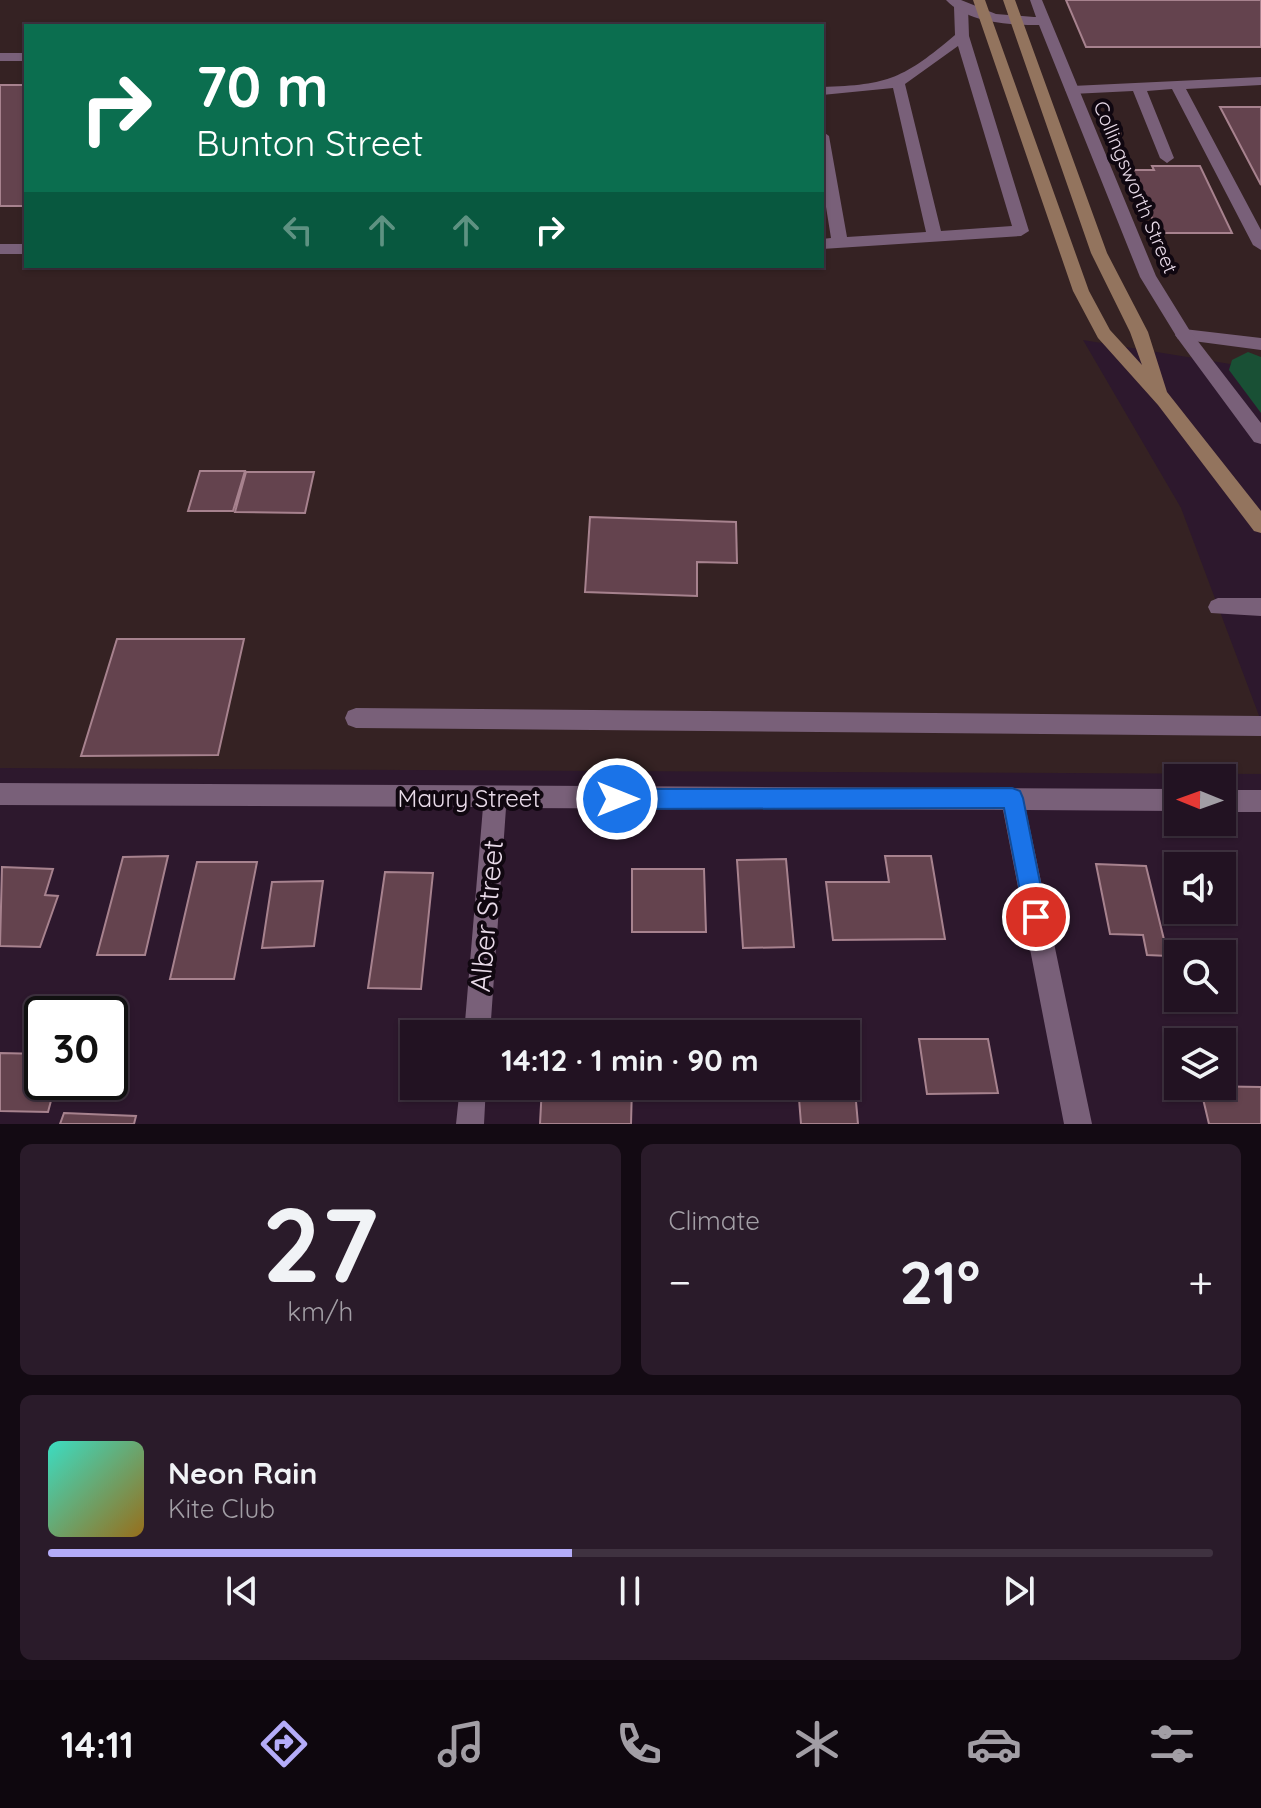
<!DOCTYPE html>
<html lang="en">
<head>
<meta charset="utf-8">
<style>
	body { margin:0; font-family:Quicksand,sans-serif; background:#2a1b2a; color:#f1f3f6; height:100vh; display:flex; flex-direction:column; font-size:30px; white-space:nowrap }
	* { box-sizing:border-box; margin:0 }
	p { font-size:26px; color:#a29ea5 }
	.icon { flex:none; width:44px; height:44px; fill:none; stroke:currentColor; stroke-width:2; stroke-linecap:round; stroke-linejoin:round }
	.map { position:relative; height:1124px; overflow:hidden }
	.drawer { display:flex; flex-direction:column; gap:20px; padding:20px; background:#130a13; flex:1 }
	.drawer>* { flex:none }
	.guide { position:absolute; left:24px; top:24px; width:800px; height:244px; border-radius:0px; box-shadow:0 2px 6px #0004,0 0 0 2px #3f3240; background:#0b6e4f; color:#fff; overflow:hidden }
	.needle { width:52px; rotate:271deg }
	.fabs { position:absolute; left:1164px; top:764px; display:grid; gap:16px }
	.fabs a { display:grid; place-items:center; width:72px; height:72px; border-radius:0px; background:#221222; box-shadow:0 2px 6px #0004,0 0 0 2px #3f3240; font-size:40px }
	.speed { position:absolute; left:24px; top:996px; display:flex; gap:16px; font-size:40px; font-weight:700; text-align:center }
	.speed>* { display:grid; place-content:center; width:104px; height:104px; border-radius:50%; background:#221222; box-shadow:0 2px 6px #0004,0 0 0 2px #3f3240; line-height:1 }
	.speed .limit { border:4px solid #111; border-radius:12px; background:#fff; color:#111 }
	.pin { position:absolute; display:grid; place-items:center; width:68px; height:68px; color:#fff; margin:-34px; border:4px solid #fff; border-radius:50%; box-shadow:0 2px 8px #0007 }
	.me { position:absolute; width:88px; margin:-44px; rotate:90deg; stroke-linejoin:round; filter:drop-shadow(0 0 6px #0008) }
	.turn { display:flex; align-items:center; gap:28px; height:168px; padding:0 40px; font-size:36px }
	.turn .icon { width:104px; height:104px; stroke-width:2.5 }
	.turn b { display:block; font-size:56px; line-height:68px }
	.lanes { display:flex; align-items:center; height:76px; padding:0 40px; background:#0003; justify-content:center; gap:40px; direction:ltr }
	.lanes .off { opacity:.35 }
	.big { font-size:60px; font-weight:800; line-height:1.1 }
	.drawer .widget { flex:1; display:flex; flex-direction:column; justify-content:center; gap:12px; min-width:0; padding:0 28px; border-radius:12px; background:#2a1b2a }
	.drawer .dial { align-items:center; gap:0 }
	.dial b { font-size:104px; line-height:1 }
	.song { display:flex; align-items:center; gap:24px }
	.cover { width:96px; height:96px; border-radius:12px; background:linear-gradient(135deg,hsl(170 70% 55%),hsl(40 70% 35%)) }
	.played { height:8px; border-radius:4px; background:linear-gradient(90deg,#b4acf9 45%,#3f3240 45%) }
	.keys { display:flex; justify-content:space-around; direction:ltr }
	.heat { display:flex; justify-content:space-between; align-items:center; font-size:44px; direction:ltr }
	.drawer .tiles { flex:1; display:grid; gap:20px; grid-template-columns:1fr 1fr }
	.widget:last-child { grid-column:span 2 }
	.trip { position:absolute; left:400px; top:1020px; width:460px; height:80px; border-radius:0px; background:#221222; box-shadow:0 2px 6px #0004,0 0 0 2px #3f3240; font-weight:800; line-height:80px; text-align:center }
	.tab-bar { display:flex; height:128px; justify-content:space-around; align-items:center; background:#0e070e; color:#a29ea5 }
	.tab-bar .icon { width:56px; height:56px }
	.tab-bar .on { color:#b4acf9 }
	.tab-bar b { font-size:36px; color:#f1f3f6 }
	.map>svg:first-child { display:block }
</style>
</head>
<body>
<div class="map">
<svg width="1261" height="1124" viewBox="0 0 1261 1124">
	<rect width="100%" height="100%" fill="#2d182d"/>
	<path fill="#352223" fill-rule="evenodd" d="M0,0H1261V369L1083,340L1181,508L1261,721V774L0,768ZM26,26H822V266H26Z"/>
	<path fill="#195035" d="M1248,352L1261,357V413L1229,370L1232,360Z"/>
	<path fill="#64434e" stroke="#a7828e" stroke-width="2" d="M1066,0H1261V47H1086Z
		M0,85H26V206H0Z
		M1220,107H1261V185Z
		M1152,166H1200L1232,233H1158L1132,170H1154Z
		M200,471H245L233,511H188Z
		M246,472H314L305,513L235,512Z
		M590,517L736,522L737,563L697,562V596L585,592Z
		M117,639H244L218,755L81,756Z
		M168,856L145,955H97L123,857Z
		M885,856H931L945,939L833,940L826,882H889Z
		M786,859L794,947L743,948L737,860Z
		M197,862H257L234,979H170Z
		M1096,864L1146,866L1168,956L1147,955L1143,935L1110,934Z
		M2,867L53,869L45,895L58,896L40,947L0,946Z
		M632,869H704L706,932H632Z
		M385,872L433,873L421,989L368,988Z
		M323,881L314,946L262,948L272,882Z
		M919,1039H988L998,1093L927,1094Z
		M0,1053L42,1054V1082H56L48,1112L0,1111Z
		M846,1079H854L858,1124H801L798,1086H846Z
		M542,1086H632L631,1124H540Z
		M1200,1086L1261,1087V1124H1209Z
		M64,1113L136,1116L134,1124H60Z"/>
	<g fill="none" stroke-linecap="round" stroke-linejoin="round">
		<path fill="#796079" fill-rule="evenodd" d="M961,3L968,7L969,36L1029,231L1021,236L822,249V239L831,238L822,182V131L829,136L847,237L926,232L893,88L822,95V87C889,85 904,78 955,35L954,7ZM958,46L1012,226L941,231L905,84Z
			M0,53H26V61H0Z
			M1261,77V85L1186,89L1261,230V250L1253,245L1172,89L1147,91L1174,158L1167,163L1160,158L1133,91L1072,94L1065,90L1072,86Z
			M0,244H26V254H0Z
			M1184,329L1261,338V350L1178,339L1175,335L1178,331Z
			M1218,598H1261V616L1211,613L1208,607L1211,601Z
			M356,708L1261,716V736L356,728L348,725L345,718L348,711Z"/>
		<path fill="#796079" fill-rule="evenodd" d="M946,0H961L996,14L1034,17H1036L1030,0H1042L1156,276L1190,331L1261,423V444L1254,442L1178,339L1140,277L1039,25C1009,25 968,23 946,0Z
			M0,783L1178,789V811L1026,810L1092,1124H1064L1003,810L506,808L490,1034H464L483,807L0,805Z
			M1222,790H1261V812H1222Z
			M460,1086H486L484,1124H456Z"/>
		<path fill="#93745e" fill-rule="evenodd" d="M973,0H985L1089,291L1110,330L1142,365L1130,332L1091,253L1003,0H1015L1107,253L1148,332L1167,392L1261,511V533L1254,531L1158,405L1098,338L1073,291Z"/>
	</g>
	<path fill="#1a73e8" stroke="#114b97" stroke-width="2" d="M1012,788L1020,791L1023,798L1047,917L1044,924L1036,928L1028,924L1025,917L1004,808L617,809L609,806L606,799L609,791L617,789Z"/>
	<g text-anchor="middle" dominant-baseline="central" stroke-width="8" stroke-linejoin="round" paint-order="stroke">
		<g font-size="20" fill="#e9dbe9" stroke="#100710">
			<text transform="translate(1136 187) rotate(67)">Collingsworth Street</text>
		</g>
		<g font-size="24" fill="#e9dbe9" stroke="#100710">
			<text x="469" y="798">Maury Street</text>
		</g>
		<g font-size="28" fill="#e9dbe9" stroke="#100710">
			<text transform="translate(486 916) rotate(-85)">Alber Street</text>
		</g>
	</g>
</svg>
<div class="fabs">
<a><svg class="needle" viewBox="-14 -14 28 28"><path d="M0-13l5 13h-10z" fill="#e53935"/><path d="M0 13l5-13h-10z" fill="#a29ea5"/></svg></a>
<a><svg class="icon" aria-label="sound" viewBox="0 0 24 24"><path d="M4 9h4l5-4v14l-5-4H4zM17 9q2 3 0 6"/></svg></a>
<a><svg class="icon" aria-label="search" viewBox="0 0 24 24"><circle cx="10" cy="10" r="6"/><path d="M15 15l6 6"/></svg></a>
<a><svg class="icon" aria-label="layers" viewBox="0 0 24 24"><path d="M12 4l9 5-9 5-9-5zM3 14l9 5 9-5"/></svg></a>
</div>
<div class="speed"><div class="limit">30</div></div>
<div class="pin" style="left:1036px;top:917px;background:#d93025"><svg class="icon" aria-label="arrive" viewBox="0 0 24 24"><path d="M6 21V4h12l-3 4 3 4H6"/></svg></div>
<svg class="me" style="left:617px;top:799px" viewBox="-20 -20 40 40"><circle r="17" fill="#1a73e8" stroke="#fff" stroke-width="3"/><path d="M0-11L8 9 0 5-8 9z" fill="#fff"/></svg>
<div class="trip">14:12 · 1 min · 90 m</div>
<div class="guide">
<div class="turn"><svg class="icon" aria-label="right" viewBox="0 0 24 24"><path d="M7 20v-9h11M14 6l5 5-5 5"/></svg><div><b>70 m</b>Bunton Street</div></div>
<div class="lanes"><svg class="icon off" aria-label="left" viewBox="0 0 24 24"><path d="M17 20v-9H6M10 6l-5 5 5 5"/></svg><svg class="icon off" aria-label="ahead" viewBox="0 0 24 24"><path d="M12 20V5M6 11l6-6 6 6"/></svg><svg class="icon off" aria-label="ahead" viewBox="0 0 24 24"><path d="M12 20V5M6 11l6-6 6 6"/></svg><svg class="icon" aria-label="right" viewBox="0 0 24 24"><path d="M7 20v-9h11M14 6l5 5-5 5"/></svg></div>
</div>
</div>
<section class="drawer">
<div class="tiles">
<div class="widget dial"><b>27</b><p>km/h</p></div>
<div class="widget"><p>Climate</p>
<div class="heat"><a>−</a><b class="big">21°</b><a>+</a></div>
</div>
<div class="widget">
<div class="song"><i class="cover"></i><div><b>Neon Rain</b><p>Kite Club</p></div></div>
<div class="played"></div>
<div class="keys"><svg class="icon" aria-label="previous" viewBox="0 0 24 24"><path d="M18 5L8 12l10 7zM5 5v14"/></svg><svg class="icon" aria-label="pause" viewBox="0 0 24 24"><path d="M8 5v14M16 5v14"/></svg><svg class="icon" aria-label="next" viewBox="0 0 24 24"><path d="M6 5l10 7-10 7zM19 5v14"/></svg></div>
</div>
</div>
</section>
<nav class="tab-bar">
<b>14:11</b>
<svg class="icon on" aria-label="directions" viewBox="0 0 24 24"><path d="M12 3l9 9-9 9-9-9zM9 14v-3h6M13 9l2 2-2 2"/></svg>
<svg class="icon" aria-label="music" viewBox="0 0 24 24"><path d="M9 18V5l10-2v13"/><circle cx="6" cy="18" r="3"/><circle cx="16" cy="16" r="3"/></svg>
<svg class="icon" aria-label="phone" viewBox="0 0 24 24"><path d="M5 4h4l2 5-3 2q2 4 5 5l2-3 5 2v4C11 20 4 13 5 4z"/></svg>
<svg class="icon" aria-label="climate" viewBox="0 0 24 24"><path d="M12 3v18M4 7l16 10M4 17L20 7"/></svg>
<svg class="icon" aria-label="car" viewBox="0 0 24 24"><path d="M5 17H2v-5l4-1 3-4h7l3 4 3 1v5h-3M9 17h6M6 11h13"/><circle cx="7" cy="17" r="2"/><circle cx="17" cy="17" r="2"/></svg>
<svg class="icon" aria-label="filters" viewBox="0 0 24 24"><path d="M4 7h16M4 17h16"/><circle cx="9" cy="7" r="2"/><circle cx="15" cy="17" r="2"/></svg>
</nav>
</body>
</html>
